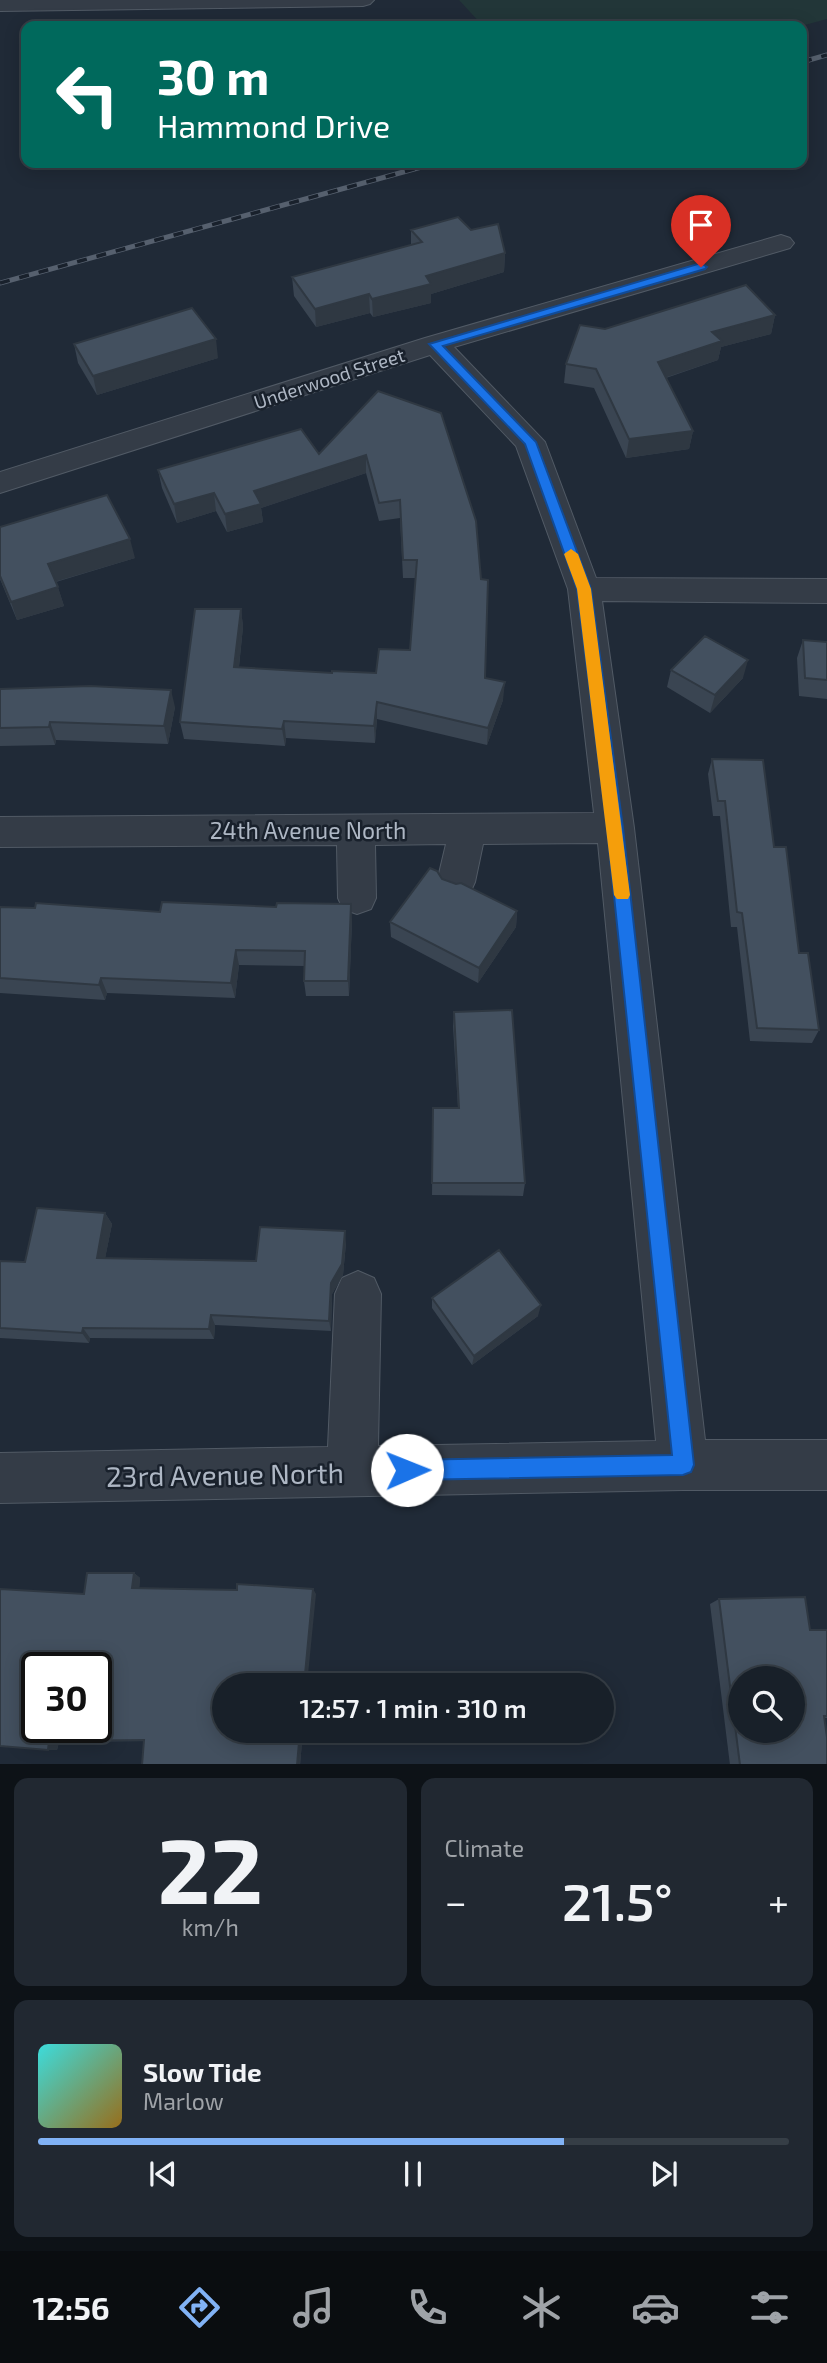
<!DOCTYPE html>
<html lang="en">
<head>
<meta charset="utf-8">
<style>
	body { margin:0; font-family:"Exo 2",sans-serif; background:#212831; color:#f1f3f6; height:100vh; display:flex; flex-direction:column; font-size:26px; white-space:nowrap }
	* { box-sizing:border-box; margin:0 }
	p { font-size:23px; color:#9fa3a8 }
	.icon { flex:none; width:38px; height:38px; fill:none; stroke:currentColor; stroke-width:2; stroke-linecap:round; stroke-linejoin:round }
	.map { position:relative; height:1764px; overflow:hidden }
	.side { display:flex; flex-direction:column; gap:14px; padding:14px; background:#0d1217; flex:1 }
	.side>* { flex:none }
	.banner { position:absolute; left:21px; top:21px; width:786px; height:147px; border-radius:14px; box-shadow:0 4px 18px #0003,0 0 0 2px #363e46; background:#00695c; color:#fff; overflow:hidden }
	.controls { position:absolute; left:728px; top:1666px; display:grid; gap:14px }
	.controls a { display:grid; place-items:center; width:77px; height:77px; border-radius:50%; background:#182029; box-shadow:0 4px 18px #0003,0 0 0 2px #363e46; font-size:35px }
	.speed { position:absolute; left:21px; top:1652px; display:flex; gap:14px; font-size:35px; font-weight:700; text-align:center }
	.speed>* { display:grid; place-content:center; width:91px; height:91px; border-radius:50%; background:#182029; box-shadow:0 4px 18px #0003,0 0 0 2px #363e46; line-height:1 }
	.speed .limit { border:4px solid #111; border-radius:10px; background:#fff; color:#111 }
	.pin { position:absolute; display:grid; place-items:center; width:60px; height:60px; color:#fff; margin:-72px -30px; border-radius:50% 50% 50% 0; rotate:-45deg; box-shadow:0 0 7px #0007 }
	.pin .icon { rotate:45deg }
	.me { position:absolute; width:77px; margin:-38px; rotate:89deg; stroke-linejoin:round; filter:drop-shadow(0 0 5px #0008) }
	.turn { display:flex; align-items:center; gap:24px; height:147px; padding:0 21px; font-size:32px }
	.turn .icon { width:91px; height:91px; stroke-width:2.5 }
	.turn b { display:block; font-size:49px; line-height:60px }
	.big { font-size:52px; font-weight:600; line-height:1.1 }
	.side .widget { flex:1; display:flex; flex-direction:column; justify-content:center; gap:10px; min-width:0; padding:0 24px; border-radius:14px; background:#212831 }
	.side .dial { align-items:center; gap:0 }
	.dial b { font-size:91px; line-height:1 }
	.song { display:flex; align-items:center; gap:21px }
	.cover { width:84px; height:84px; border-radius:10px; background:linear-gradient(135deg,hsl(180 70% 55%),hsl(40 70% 35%)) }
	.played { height:7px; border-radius:4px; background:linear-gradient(90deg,#81b2f5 70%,#363e46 70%) }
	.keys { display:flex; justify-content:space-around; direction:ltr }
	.heat { display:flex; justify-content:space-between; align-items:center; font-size:38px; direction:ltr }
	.side .tiles { flex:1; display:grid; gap:14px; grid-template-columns:1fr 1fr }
	.widget:last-child { grid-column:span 2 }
	.trip { position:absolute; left:212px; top:1673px; width:402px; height:70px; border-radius:35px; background:#182029; box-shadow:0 4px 18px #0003,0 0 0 2px #363e46; font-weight:600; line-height:70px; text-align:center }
	.menu { display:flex; height:112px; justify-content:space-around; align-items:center; background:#0a0d10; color:#9fa3a8 }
	.menu .icon { width:49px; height:49px }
	.menu .selected { color:#81b2f5 }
	.menu b { font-size:32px; color:#f1f3f6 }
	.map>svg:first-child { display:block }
</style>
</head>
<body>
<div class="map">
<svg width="827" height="1765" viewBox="0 0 827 1765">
	<rect width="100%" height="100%" fill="#202a37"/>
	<path fill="#223638" d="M459,0H827V19L801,26H483Z"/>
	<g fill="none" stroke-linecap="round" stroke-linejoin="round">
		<defs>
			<path id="minor" d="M0,0H374L370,4L363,6L0,11Z
				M781,235L790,238L794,243L790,248L454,347L545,442L596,578L827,579V603L602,601L634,828L705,1440H827V1490H683L0,1503V1453L328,1447L335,1294L342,1278L358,1271L374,1278L381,1294L378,1446L656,1441L598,843L483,844L475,882L470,893L456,898L442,893L437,882L446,844L375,845L376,898L371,909L357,914L343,909L338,898L337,845L0,847V817L594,813L568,589L516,446L430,355L0,493V472L425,338Z"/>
		</defs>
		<use href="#minor" stroke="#515a65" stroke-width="2"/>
		<use href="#minor" fill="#343c47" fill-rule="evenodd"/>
		<defs>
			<path id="rail" d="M802,62L827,55
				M0,283L436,163"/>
		</defs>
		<use href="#rail" stroke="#56606e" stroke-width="5"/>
		<use href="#rail" stroke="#19212c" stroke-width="3.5" stroke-dasharray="10" stroke-linecap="butt"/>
	</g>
	<path fill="#3a4552" d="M411,230H471L505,253L504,272L431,294V303L373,317L370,313L316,327L294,296L292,277L411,245Z
		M775,315L771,334L721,347L718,360L666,378L693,431L689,449L626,458L594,388L564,383L566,364L605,329Z
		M74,344L218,358L97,395L78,363Z
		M378,391L485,678L503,700L487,745L377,719L375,743L286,738L285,746L184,739L180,722L241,609L243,627L239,667L332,673H376L410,650L416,578H403L400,518L379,521L366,473L261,508L263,522L227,532L216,511L177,523L162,488L158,470L319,454Z
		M0,527L135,558L56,582L64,606L17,620L0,579Z
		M803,640L827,642V699L799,696L797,658Z
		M671,670L743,678L710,713L667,687Z
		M0,689L175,707L168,744L56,740L55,745L0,746Z
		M712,759L774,847L799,953L819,1030L812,1043L750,1041L737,927H731L720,816H713L708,774Z
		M442,879L517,911L516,927L478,983L391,937L390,922Z
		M0,907L160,912L276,907L352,920L349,996H306L304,981L305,966L239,965L235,998L107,993L105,1000L0,993Z
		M454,1012L525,1183L523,1196L432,1195L433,1108H458L453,1026Z
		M105,1213L112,1224L105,1258L256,1261L346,1243L343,1275L332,1294L331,1331L215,1325L214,1339L90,1338L89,1343L0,1338V1261L25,1262Z
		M432,1298L538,1316L472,1365L432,1308Z
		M134,1573L140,1578L139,1588L237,1590L316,1594L224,1731H303L300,1765H142L144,1741L59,1742L57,1750L0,1746L84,1594Z
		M719,1599L810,1630H827V1718H824L827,1765H730L710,1604Z"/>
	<path fill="#2f3842" d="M505,253L504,272L431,294V303L373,317L372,299L426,276Z
		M369,294L370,313L316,327L315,309Z
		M775,315L771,334L721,347L718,360L655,381L658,362L712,332Z
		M216,339L218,358L97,395L93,376Z
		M693,431L689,449L626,458L629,439Z
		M366,455V473L261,508L263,522L227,532L225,514L254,491Z
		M214,493L216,511L177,523L174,504Z
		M130,539L135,558L54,582L48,564Z
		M58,587L64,606L17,620L11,602Z
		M241,609L243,627L237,684L234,667Z
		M748,660L743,678L710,713L715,695Z
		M505,682L503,700L487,745L488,728Z
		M171,690L175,707L168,744L164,726Z
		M377,702V719L375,743L374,726Z
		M284,721L286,738L285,746L282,729Z
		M50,722L56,740L55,745L49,727Z
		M351,904L352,920L349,996L348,981Z
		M517,911L516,927L478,983L479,968Z
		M236,950L239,965L235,998L231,983Z
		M101,978L107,993L105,1000L99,985Z
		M105,1213L112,1224L103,1269L97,1258Z
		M345,1231L346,1243L343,1275L332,1294L331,1331L329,1321L331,1283Z
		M541,1305L538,1316L472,1365L474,1356Z
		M211,1315L215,1325L214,1339L209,1329Z
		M83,1328L90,1338L89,1343L82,1333Z
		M134,1573L140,1578L139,1593L132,1588Z
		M313,1589L316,1594L307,1685H304Z
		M300,1731H303L300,1765H297Z
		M49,1741L59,1742L57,1750H48Z"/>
	<path fill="#43505f" stroke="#2f3842" stroke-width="2" fill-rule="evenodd" d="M458,217L471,230L498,224L505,253L426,276L431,284L372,299L369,294L315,309L292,277L422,242L411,230Z
		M746,285L775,315L712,332L722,341L658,362L693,431L629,439L596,369L566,364L580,325L605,329Z
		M192,308L216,339L93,376L74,344Z
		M378,391L441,413L476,521L481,579L488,580L485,678L505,682L488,728L377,702L374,726L284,721L282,729L180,722L195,609H241L234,667L332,673V671L376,673L379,649L410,650L417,560H403L400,500L379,503L366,455L254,491L261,504L225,514L214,493L174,504L158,470L301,429L319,454Z
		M107,495L130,539L48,564L58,587L11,602L0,576V527Z
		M705,636L748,660L715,695L671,670Z
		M803,640L827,642V680L805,678Z
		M90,686L171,690L164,726L50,722L49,727L0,728V689Z
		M712,759L763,760L774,847H786L799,953H808L819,1030L757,1028L742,913L737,912L725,801H718Z
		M430,868L437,871L442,879L456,884L461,883L517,911L479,968L390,922Z
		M162,902L276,907L277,903L351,904L348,981H304L305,951L236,950L231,983L101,978L99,985L0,978V907L35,908L36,903L160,912Z
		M512,1010L525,1183H432L433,1108H459L454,1012Z
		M37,1208L105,1213L97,1258L256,1261L260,1227L345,1231L342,1264L331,1283L329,1321L211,1315L209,1329L83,1328L82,1333L0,1328V1261L25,1262Z
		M499,1250L541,1305L474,1356L432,1298Z
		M87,1573H134L132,1588L237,1590V1584L313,1589L304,1685H224V1731H300L297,1765H142L144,1740L49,1741L48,1750L0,1746V1589L84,1594ZM37,1668H96V1727H37Z
		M805,1597L810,1630H827V1716H824L827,1737V1765H740L719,1599ZM740,1678H793V1731H740Z"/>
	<path fill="#1a73e8" stroke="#114b97" stroke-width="2" d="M701,263L707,267L705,269L443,346L536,442L591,589L623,828L694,1465L691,1472L683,1475L407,1480L400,1477L397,1470L400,1463L407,1460L672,1455L607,828L577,589L525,444L429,344Z"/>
	<path fill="#f59e0b" d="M571,549L578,554L591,589L630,895L628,899H617L614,895L577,589L564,554Z"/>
	<g text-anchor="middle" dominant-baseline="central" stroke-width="5" stroke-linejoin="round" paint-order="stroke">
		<g font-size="19" fill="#aeb7c4" stroke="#19212c">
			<text transform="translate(329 378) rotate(-18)">Underwood Street</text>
		</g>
		<g font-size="23" fill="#aeb7c4" stroke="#19212c">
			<text x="308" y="830">24th Avenue North</text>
		</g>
		<g font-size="28" fill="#aeb7c4" stroke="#19212c">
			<text transform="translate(225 1474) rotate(-1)">23rd Avenue North</text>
		</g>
	</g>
</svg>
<div class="controls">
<a><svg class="icon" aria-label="search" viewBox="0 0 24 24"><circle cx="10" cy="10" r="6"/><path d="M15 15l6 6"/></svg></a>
</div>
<div class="speed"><div class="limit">30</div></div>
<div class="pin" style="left:701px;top:267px;background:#d93025"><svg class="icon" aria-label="arrive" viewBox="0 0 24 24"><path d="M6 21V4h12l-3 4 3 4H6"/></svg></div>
<svg class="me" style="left:407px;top:1470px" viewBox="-20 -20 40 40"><circle r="19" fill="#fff"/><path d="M0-13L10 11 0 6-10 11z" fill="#1a73e8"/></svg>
<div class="trip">12:57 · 1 min · 310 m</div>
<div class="banner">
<div class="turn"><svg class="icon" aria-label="left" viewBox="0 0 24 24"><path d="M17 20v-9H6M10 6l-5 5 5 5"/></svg><div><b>30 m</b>Hammond Drive</div></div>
</div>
</div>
<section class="side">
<div class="tiles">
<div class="widget dial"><b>22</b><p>km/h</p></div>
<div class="widget"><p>Climate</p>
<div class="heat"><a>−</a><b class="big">21.5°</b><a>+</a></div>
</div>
<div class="widget">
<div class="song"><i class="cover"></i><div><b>Slow Tide</b><p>Marlow</p></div></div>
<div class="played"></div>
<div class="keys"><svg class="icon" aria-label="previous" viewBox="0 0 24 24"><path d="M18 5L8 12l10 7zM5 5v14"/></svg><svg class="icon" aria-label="pause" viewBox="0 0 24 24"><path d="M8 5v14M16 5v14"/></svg><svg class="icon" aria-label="next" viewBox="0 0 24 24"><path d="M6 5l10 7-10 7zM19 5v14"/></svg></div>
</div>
</div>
</section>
<nav class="menu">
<b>12:56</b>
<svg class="icon selected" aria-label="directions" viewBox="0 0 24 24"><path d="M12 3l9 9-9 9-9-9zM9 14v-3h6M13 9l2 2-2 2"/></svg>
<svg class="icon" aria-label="music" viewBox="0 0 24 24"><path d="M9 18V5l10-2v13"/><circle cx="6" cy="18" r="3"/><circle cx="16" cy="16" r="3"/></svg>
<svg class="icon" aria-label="phone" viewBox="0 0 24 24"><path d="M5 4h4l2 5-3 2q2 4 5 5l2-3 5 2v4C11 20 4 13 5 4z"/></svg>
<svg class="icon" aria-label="climate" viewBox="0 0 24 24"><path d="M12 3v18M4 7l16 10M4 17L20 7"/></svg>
<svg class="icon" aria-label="car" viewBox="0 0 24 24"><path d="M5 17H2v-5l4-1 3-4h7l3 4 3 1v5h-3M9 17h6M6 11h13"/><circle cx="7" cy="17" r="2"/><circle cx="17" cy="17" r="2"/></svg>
<svg class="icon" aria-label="filters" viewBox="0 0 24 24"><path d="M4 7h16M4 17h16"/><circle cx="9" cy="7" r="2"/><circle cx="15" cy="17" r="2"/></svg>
</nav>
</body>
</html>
